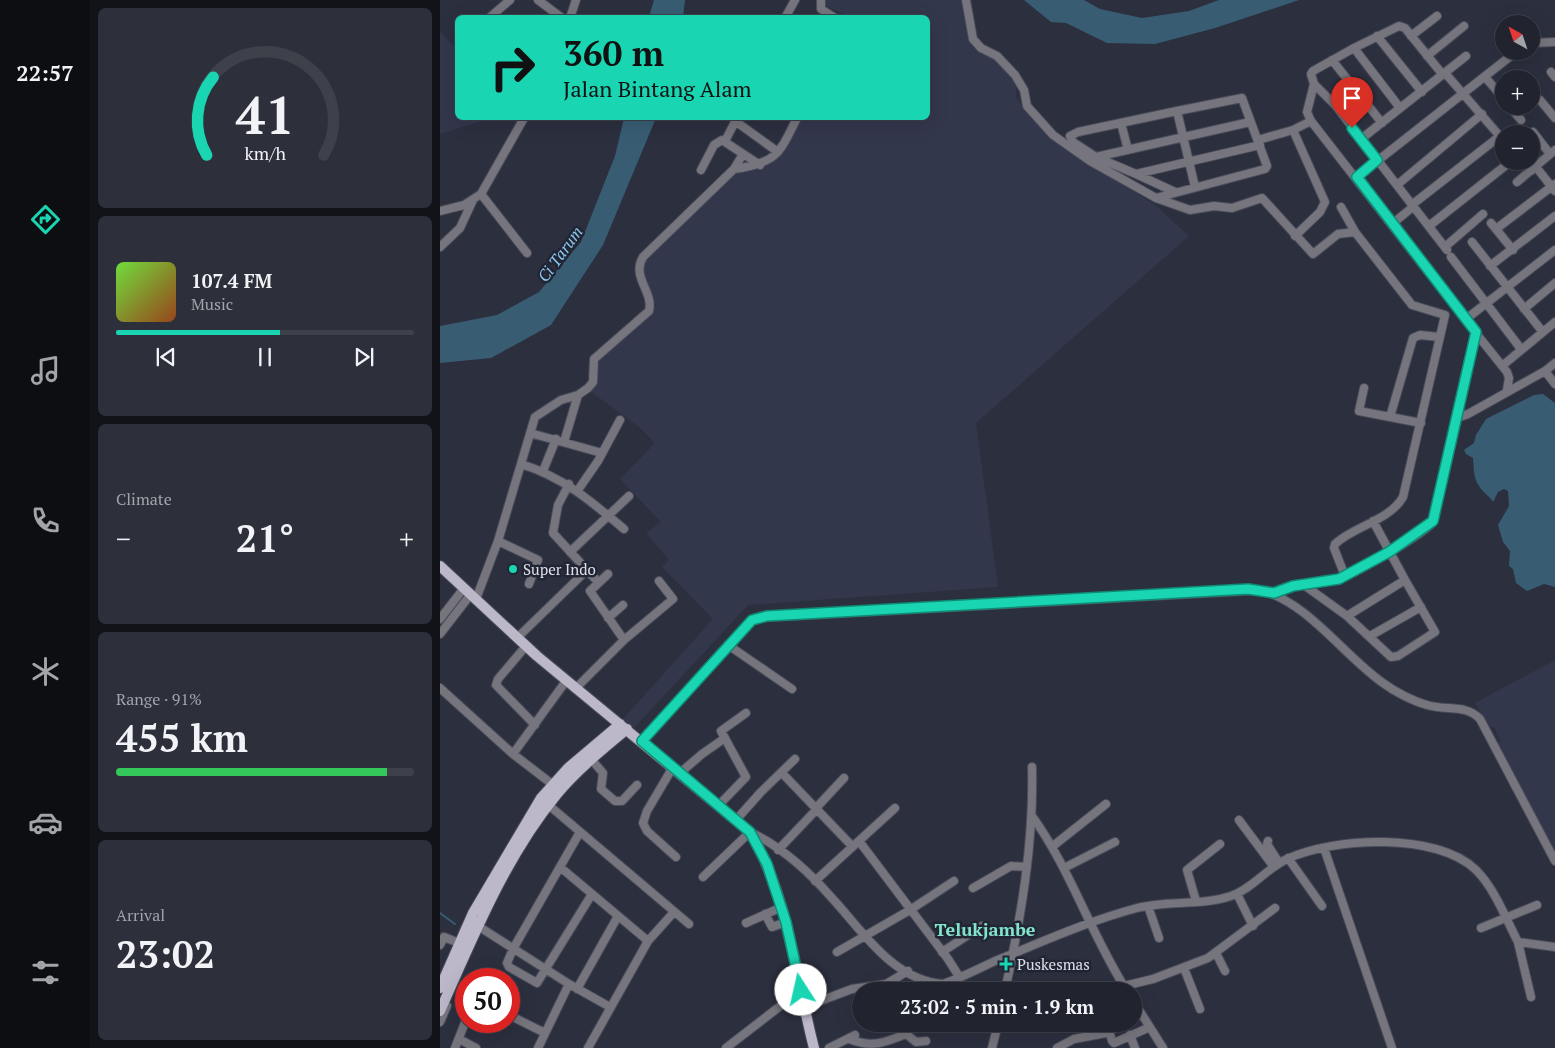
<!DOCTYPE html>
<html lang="en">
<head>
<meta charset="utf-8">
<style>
	body { margin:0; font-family:"PT Serif",serif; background:#2d2f3a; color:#f1f3f6; height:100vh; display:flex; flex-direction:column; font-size:19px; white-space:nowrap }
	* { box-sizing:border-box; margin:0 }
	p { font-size:16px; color:#a2a4aa }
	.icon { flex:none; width:28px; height:28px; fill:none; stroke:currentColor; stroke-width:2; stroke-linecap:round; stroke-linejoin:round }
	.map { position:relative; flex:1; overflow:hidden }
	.drawer { display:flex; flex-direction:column; gap:8px; padding:8px; background:#121319; width:350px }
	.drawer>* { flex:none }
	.guide { position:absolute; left:15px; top:15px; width:475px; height:105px; border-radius:8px; box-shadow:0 5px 20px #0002,0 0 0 1px #3e404a; background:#19d5b2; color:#111; overflow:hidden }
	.needle { width:32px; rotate:320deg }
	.buttons { position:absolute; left:1055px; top:15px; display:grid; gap:10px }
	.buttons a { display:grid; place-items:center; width:45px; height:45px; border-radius:50%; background:#21232e; box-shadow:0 5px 20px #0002,0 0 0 1px #3e404a; font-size:25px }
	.speed { position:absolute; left:15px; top:968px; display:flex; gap:10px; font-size:25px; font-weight:700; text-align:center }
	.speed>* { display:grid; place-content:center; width:65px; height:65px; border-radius:50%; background:#21232e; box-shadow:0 5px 20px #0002,0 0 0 1px #3e404a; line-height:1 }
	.speed .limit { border:8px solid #d22; background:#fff; color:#111 }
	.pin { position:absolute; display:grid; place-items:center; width:42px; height:42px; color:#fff; margin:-51px -21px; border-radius:50% 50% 50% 0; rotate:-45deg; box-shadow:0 0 5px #0007 }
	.pin .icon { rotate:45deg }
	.me { position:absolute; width:55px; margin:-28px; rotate:350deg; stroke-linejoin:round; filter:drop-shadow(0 0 4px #0008) }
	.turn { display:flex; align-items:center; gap:18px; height:105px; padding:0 25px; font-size:22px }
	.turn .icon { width:65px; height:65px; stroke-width:2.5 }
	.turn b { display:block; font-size:35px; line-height:42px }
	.big { font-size:38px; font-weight:600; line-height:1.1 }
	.drawer .widget { flex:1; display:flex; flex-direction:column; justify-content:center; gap:8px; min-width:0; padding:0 18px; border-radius:8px; background:#2d2f3a }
	.drawer .dial { align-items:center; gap:0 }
	.dial svg { height:130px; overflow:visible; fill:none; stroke:#3e404a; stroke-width:7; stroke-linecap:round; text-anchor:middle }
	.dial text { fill:#f1f3f6; stroke:none }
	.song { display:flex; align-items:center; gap:15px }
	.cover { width:60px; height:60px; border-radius:8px; background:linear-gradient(135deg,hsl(100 70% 55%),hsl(20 70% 35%)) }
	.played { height:5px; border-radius:2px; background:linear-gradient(90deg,#19d5b2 55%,#3e404a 55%) }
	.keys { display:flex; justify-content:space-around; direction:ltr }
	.heat { display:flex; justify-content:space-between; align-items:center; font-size:28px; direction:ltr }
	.charge { height:8px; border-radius:4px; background:linear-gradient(90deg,#34c759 91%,#3e404a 0) }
	.trip { position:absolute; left:412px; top:982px; width:290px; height:50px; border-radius:25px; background:#21232e; box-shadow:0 5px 20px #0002,0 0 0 1px #3e404a; font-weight:600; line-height:50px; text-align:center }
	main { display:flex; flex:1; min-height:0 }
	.menu { display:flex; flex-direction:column; width:90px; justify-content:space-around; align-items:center; background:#0d0e12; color:#a2a4aa }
	.menu .icon { width:35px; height:35px }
	.menu .on { color:#19d5b2 }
	.menu b { font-size:22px; color:#f1f3f6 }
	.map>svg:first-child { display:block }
</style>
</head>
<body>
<main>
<nav class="menu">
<b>22:57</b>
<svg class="icon on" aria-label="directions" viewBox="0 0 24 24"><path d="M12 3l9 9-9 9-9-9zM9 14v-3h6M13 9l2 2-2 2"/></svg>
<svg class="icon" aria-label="music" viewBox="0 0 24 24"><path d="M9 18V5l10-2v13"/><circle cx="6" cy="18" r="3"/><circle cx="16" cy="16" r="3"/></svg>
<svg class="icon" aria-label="phone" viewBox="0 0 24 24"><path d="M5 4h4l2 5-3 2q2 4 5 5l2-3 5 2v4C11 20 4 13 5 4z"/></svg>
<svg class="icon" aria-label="climate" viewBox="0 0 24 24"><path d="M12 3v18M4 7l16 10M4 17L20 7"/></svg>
<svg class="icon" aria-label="car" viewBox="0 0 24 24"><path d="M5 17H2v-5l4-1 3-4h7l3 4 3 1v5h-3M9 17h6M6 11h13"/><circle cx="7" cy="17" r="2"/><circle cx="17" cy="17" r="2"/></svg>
<svg class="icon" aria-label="filters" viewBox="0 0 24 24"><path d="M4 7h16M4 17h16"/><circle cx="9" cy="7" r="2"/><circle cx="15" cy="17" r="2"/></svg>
</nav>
<section class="drawer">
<div class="widget dial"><svg viewBox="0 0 100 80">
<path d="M14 69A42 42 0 1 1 86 69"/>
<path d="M14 69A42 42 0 0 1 18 21" stroke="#19d5b2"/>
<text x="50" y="56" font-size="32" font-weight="700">41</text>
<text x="50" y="72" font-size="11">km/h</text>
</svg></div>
<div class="widget">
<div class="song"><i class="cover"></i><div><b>107.4 FM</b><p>Music</p></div></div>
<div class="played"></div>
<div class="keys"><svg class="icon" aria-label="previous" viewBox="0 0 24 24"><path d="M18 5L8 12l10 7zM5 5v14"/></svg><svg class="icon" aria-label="pause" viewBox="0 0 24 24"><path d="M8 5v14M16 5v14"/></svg><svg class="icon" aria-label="next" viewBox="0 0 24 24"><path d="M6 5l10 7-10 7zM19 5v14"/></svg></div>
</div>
<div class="widget"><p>Climate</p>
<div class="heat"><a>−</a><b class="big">21°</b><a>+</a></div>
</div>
<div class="widget"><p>Range · 91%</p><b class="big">455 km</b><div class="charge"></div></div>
<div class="widget"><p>Arrival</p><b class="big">23:02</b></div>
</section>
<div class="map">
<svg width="1115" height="1048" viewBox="0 0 1115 1048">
	<rect width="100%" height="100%" fill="#2c2f3e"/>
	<path fill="#33374c" d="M384,0H523L526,10L527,37L561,63L576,81V98L612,140L714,204L749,236L536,423L558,587L308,605L194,728L183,719L273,619L222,567L229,560L206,533L221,522L180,479L215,443L198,426L147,389L158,359L216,306L199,269V258L210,243L292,171L318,168L342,146L357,118H488V18L410,17L386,6Z
		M0,31L17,50L18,118H51L0,134Z
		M1115,660V852L1057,743L1061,742L1054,727H1049L1035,703Z"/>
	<path fill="#385d73" d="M214,0H245L243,17H209Z
		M584,0H644L660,9L702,18L749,11L779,0H859L775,28L715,44L667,43L626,23L611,22Z
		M184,118H216L163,245L111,325L51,358L0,363V326L57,315L99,292L141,242L175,156Z
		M1103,394L1115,403V587L1104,584L1087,591L1076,583L1073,569L1069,566L1070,551L1063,542L1058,525L1069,506L1068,491L1064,489L1058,492L1053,502C1049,495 1042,492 1039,486C1033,478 1034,467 1033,458L1026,454L1024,450L1034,443L1036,435L1046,419L1094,395Z"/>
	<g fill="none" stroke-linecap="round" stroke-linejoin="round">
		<path stroke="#385d73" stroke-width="2" d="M0,913L15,924"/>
		<defs>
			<path id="minor" d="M98,0L122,18
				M381,0V9L395,18
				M526,0L533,39L541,48L557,56L575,75L584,90L587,106L613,135L650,161L716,198L750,210L774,206L792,208L822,198L873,254L898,234L915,232L972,305L1005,315L963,497C949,521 914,526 895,544L894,548L905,576
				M49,18L70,0
				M130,18L136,0
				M345,18L355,0
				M937,36L982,92
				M971,36L997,16
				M1091,43L1115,42
				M914,48L960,108
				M987,56L1024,26
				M892,60L942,123
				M1111,72L1115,77
				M1005,73L1064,141
				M1045,77L1064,99
				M874,84L895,105L1007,250
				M1100,100L1115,118
				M1069,106L1081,120
				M737,111L638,132L630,136L633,142L656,157L696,174L820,145
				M295,121L338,152
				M681,123L688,150
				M853,130L885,202L880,212L855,236
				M1093,132L1110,154
				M921,139L1026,56
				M818,140L853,130L871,121
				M285,141L297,118
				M656,157L810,122
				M1083,161L1091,171
				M1096,167L1115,191
				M294,169C337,163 339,154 357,118
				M261,170L274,145L282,140L320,165
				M696,174L735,192
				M917,177L1077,51
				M1077,182L1115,150
				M957,185L1042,114
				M41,194L87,253
				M716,198L825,169L827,166L802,98L737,111L755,187
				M973,204L1060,136
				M901,207L915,232
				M0,211L24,205L41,194L84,118
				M1051,223L1073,250
				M952,224L974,206
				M989,226L1065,166
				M1056,229L1115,184
				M1032,242L1102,331
				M1006,246L1043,214
				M0,247L20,228L33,200
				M1011,257L1081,349
				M1050,266L1115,216
				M1084,309L1115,283
				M1026,319L1115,250
				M1035,332L1067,372L1069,378L1067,390
				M1062,366L1115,322
				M1105,371L1115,384
				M924,388L919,411L981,423
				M950,417L973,338L980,335L999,337
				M1017,418L1028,414L1105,371L1115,363
				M90,433L162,453
				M124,442L138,395
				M81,464C123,477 151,501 184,529
				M103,471L116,439
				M129,484L118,505L113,533L158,582
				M138,490L158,461L180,420
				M933,521L965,580
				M58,541L98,560L89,584
				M130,552L189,496
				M168,574L150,591L184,640
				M864,585L907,616L951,657L958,656L995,632L965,580L907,616
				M834,593C851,581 877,585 897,579C914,575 977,537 990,525C992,522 993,518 995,515L1035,332L871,121L867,112L874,84L871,74L873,71L914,48L959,26L965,28L1003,75
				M36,599L58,541L95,417L121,400L138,395L148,388L153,382L154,359L209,311C214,292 191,277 203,257L294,169L303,154
				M168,618L183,605
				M0,619L24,588
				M0,634L31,594
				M930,636L981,607
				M77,638L147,570
				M288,645L352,689
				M86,646L58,679L56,685L95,725
				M0,688L73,754L126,681
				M135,689L184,640L233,599L219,581
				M201,741L288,645L315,618L820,590C868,602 903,655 943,683C955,692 973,701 987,705C1007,711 1026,704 1040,719L1115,861
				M73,754L112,784
				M151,759L163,773L161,789L175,801H182L197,785
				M233,767L207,811L203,823L207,831L236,857
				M240,773L262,754L285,738
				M342,773L412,846
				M279,805L306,777L281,731L306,713
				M112,808L249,924
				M376,808L404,778
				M592,816C631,870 651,935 687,991
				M296,820L320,793L355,759
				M799,820L834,867
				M140,832L73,949L67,963L69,967L97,983L152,894
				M419,841L508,959L520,978
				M828,841L827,844L839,863
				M613,846L666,804
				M884,848L952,1048
				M338,850L377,809
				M848,858L882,906
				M120,867L208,941
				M624,868L675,842
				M263,877L310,832C340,846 369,872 391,897C422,930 452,980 503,984C521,978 538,969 555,961C602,942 648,921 697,908C727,900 761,906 791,896C812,889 827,868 847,859C894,837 997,832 1036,870C1055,889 1066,919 1078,942L1115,947
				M375,881L455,808
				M533,888L571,866L587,867
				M797,894L813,926
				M756,901L747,870L780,844
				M708,906L719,938
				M325,914L332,927L346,922
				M306,923L342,907
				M38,926L129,984L170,1007
				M1041,928L1097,905
				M1078,942L1091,997
				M0,945L4,937L19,943
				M397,952L470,910L514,881
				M502,952L542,926
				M776,953L785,971
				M744,968L760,1009
				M684,986L713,979L768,958L835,908
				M137,989L178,916
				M565,991C581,917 594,843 592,767
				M694,1002L723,1048
				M364,1007L412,989L446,984L468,971
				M69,1015L105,1033
				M0,1022L7,1006
				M460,1024L465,1034
				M690,1035L695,1048
				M19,1039L36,1048
				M409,1039C432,1048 444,1043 466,1034L476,1042L486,1041
				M15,1048L26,1020
				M98,1048L129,984
				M148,1048L208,941L234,912
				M286,1048L361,990
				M389,1048L415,1035
				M552,1048L558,1024
				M617,1048L634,1039L666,1033L670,1034L672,1041L674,1043L710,1027"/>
			<path id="major" d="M0,566L97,656L310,832C349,898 355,975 374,1048
				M0,988L33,913L101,798L128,768L180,724
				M0,1011C33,937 65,857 117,794C138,769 163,749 187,729"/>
		</defs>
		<use href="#minor" stroke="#484b5a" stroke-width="10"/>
		<use href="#major" stroke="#484b5a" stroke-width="12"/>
		<use href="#minor" stroke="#76747c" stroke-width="8"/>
		<use href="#major" stroke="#bcb8c9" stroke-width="10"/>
	</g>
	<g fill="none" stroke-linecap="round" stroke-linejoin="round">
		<defs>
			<path id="route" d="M361,990L346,922L327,864L310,832L202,741L312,620L327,616L808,589L834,593L853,586L899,579L949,552L993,521L1036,332L917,177L937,160L912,128"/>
		</defs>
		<use href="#route" stroke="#108a74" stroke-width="12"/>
		<use href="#route" stroke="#19d5b2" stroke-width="9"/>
	</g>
	<g fill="#19d5b2" stroke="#222534" stroke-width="2">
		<circle cx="73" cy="569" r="5"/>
		<path d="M563.5 956.5h5v5h5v5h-5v5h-5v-5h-5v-5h5z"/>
	</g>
	<g text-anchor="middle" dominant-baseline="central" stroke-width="5" stroke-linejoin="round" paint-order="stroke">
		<g font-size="15" fill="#dde0ea" stroke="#222534" text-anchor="start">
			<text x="83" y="569">Super Indo</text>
			<text x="577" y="964">Puskesmas</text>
		</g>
		<g font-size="16" font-style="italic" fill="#8bcbf2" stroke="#222534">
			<text transform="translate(120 254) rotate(-54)">Ci Tarum</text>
		</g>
		<g font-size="18" font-weight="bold" fill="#82e4ca" stroke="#222534">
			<text x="545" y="929">Telukjambe</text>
		</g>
	</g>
</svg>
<div class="buttons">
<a><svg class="needle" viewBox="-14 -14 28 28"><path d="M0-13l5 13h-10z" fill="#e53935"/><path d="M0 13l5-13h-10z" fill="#a2a4aa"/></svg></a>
<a>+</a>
<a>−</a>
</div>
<div class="speed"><div class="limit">50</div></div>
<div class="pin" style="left:912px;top:128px;background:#d93025"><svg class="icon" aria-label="arrive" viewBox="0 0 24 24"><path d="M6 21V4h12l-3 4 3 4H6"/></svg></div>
<svg class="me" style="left:361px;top:990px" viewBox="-20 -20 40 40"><circle r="19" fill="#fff"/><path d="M0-13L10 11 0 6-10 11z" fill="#19d5b2"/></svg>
<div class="trip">23:02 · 5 min · 1.9 km</div>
<div class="guide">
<div class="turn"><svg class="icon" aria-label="right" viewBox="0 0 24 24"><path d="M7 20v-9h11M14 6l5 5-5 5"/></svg><div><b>360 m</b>Jalan Bintang Alam</div></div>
</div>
</div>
</main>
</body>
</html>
